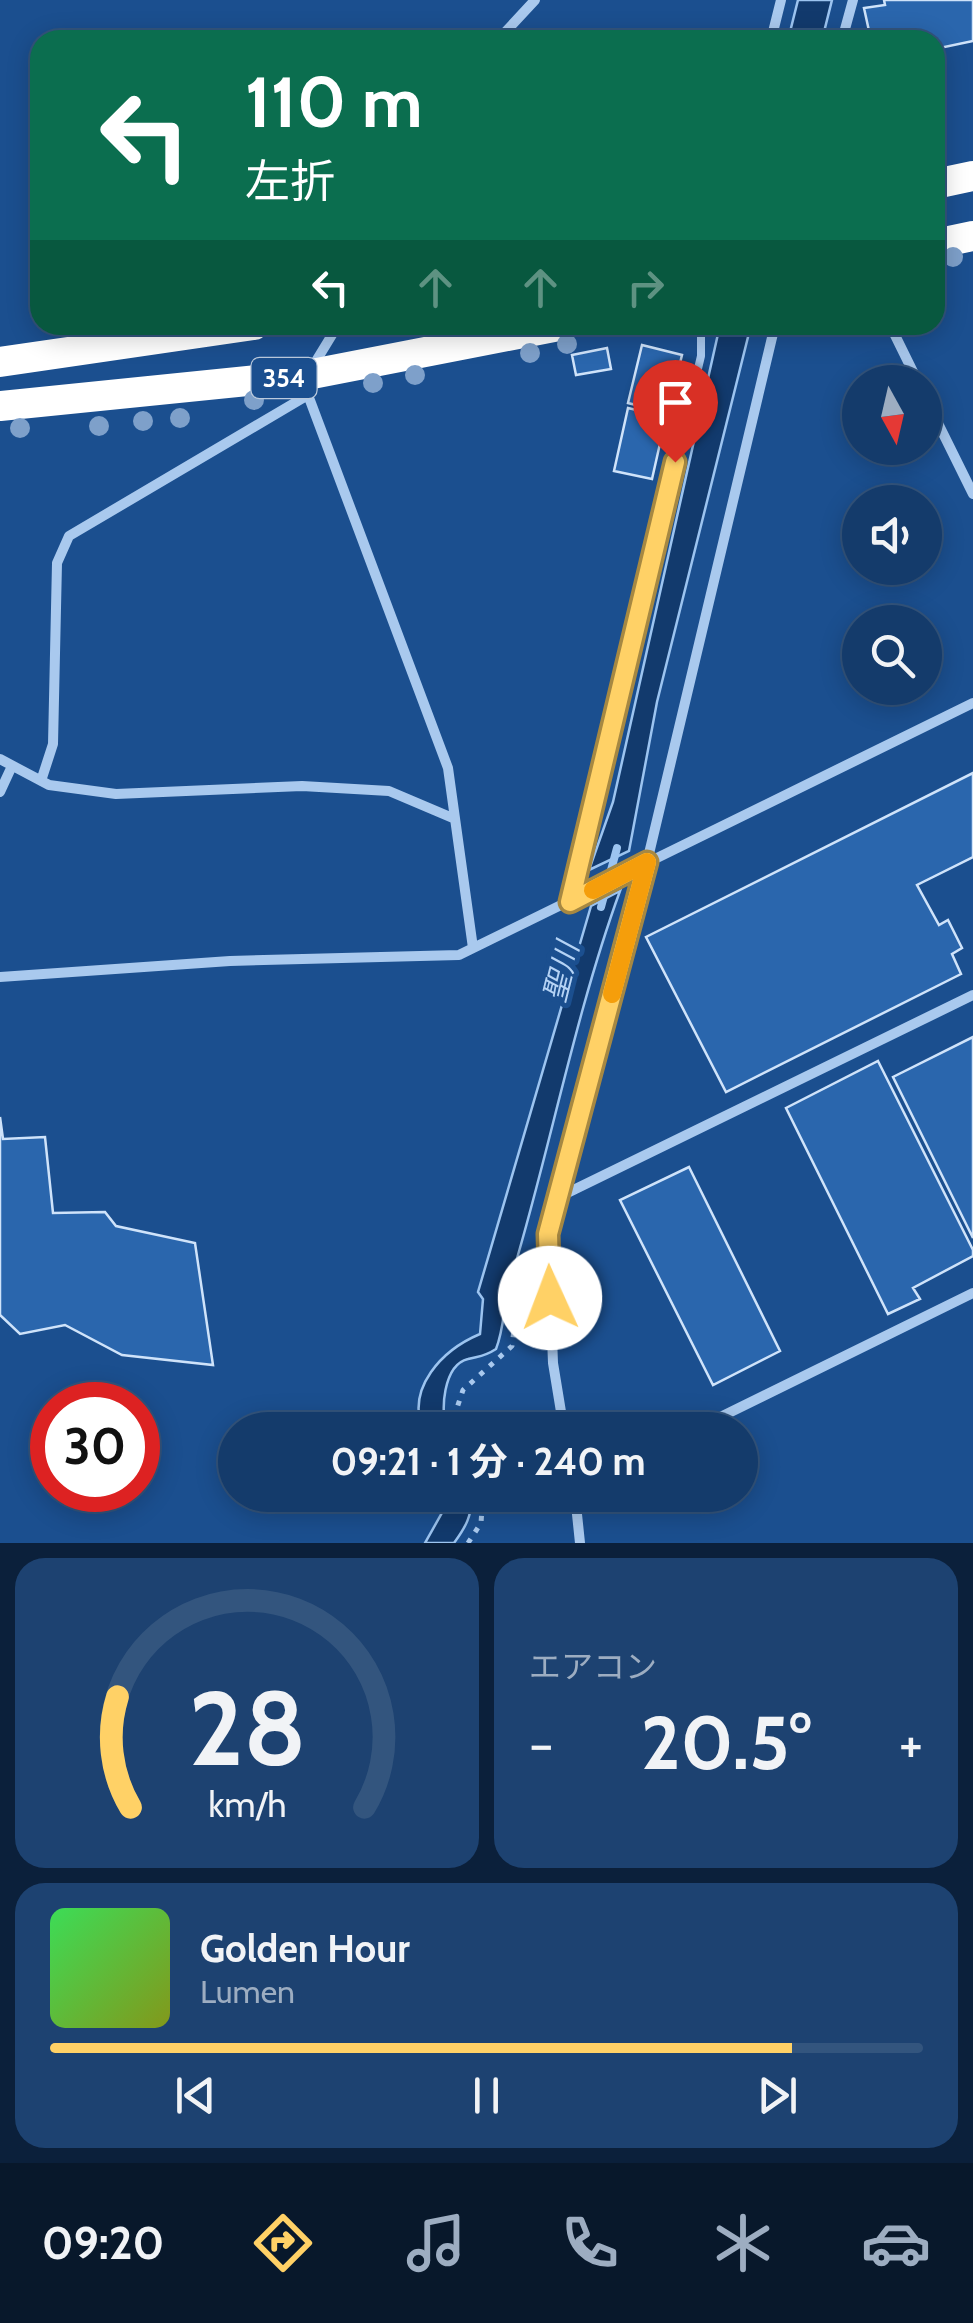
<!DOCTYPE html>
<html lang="ja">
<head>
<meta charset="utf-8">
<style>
	body { margin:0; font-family:Cabin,"Noto Sans JP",sans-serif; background:#1d4271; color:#f1f3f6; height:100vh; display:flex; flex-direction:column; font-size:38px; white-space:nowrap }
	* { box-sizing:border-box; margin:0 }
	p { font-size:32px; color:#9dadc1 }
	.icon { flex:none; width:55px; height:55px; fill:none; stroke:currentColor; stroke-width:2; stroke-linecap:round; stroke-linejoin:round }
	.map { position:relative; height:1543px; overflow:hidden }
	.drawer { display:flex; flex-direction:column; gap:15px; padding:15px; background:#0b203b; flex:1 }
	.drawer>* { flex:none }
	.guide { position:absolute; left:30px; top:30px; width:915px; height:305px; border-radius:30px; box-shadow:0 5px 25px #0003,0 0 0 2px #33557e; background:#0b6e4f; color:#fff; overflow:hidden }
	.needle { width:65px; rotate:172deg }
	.controls { position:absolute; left:842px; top:365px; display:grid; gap:20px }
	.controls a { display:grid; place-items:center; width:100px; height:100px; border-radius:50%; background:#143b6b; box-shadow:0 5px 25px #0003,0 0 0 2px #33557e; font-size:50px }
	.speed { position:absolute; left:30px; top:1382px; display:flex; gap:20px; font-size:50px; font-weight:700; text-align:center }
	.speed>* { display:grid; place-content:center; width:130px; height:130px; border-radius:50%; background:#143b6b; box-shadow:0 5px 25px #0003,0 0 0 2px #33557e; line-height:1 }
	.speed .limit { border:15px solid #d22; background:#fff; color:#111 }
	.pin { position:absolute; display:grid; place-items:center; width:85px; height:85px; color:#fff; margin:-102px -42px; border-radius:50% 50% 50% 0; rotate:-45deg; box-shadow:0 0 10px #0007 }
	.pin .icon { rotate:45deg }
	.me { position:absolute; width:110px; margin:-55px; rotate:358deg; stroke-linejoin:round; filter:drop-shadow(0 0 8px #0008) }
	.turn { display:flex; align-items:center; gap:35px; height:210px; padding:0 50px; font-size:45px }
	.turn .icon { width:130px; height:130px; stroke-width:2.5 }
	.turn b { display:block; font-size:70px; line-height:85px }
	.lanes { display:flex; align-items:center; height:95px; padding:0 50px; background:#0003; justify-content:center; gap:50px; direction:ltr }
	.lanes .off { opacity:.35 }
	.big { font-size:75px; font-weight:700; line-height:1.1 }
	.drawer .card { flex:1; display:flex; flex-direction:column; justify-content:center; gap:15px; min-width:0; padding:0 35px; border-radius:30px; background:#1d4271 }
	.drawer .dial { align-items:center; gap:0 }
	.dial svg { height:260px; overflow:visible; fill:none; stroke:#33557e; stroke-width:7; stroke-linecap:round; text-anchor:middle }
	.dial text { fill:#f1f3f6; stroke:none }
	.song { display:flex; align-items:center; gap:30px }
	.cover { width:120px; height:120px; border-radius:15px; background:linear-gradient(135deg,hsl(130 70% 55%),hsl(70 70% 35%)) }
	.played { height:10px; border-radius:5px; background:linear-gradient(90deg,#ffd166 85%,#33557e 85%) }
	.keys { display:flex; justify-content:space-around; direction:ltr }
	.heat { display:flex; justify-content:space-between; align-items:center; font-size:55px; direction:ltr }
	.drawer .tiles { flex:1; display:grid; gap:15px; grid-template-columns:1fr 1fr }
	.card:last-child { grid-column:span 2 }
	.trip { position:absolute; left:218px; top:1412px; width:540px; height:100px; border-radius:50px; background:#143b6b; box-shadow:0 5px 25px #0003,0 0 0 2px #33557e; font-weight:700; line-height:100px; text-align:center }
	.dock { display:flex; height:160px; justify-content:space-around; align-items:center; background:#08182b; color:#9dadc1 }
	.dock .icon { width:70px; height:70px }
	.dock .selected { color:#ffd166 }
	.dock b { font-size:45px; color:#f1f3f6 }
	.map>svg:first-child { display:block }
</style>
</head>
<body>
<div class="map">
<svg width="973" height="1543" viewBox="0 0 973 1543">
	<rect width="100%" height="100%" fill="#1b4f8f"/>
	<path fill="#123a6d" stroke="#9cc4f0" stroke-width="2.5" d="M798,0H832L822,40H788Z
		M720,325H751L657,702L629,851L589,870L613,802Z
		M620,891C574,1017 548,1159 510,1282C503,1305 505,1326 496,1349C484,1357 479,1356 468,1359C443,1365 440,1412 447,1430H423C406,1388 442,1350 480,1334L483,1299L478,1292L591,906Z
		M452,1495H471C473,1515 465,1528 454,1543H425Z"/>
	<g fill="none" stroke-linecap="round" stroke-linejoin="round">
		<path stroke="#9cc4f0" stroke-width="8" d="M601,907L617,848"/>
	</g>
	<path fill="#2a66ad" stroke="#cfe3fa" stroke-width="2.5" d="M884,0H973V41L935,49V40H871L864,8L885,5Z
		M642,345L682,355L668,413L628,403Z
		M607,348L611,369L576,375L572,355Z
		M628,408L666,417L652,479L614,471Z
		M973,773V857L917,885L939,925L948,920L962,948L952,954L961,974L726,1092L646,937Z
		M973,1037V1238L893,1077Z
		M878,1061L973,1250V1256L913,1288L920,1299L888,1314L786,1108Z
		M0,1117L3,1139L45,1137L53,1213L105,1212L116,1226L195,1243L213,1365L122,1355L65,1325L20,1334L0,1315Z
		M689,1167L780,1351L713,1385L620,1200Z"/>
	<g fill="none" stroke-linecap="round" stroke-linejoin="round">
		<path stroke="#a9c9ee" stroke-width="5" stroke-dasharray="5 8" stroke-linecap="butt" d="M457,1430L453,1420L463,1390L512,1346L520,1280L531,1262
			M468,1543L481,1523L483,1495"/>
		<path stroke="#a9c9ee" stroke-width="8" d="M571,900L701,356V325"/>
		<path stroke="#a9c9ee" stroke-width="10" d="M498,40L535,0
			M771,40L781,0
			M842,40L853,0
			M890,325L918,382
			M313,366L338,325
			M307,381L308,395L448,768L473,948
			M925,397L973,494
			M0,759L49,785L116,794L302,786L389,791L455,819
			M41,781L53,744L57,563L69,536L308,395
			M0,792L12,766
			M0,977L230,961L459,955L973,703
			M557,1198L973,995
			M564,1430L553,1363L548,1233L647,862L775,325
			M694,1430L973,1293
			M575,1495L580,1543"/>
		<path stroke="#fff" stroke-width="30" d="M935,184L973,176
			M935,244L973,236
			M0,362L254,325
			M0,406L307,375L564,325"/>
	</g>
	<g fill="#7ea0ca">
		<circle cx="953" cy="257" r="10"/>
		<circle cx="567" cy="344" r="10"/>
		<circle cx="530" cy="353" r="10"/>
		<circle cx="415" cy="375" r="10"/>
		<circle cx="373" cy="383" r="10"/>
		<circle cx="254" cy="400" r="10"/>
		<circle cx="180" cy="418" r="10"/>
		<circle cx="143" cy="421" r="10"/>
		<circle cx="99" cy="426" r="10"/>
		<circle cx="20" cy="428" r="10"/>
	</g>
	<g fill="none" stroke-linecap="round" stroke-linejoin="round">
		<defs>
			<path id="route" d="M550,1298L548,1234L647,862L570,902L675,462"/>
		</defs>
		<use href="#route" stroke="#a68842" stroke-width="25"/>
		<use href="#route" stroke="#ffd166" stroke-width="18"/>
		<path stroke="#f59e0b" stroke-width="18" d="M593,890L647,862L612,994"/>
	</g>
	<g text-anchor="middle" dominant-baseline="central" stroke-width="10" stroke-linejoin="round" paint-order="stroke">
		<rect fill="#1b4f8f" stroke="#bbcadd" stroke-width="2.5" x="251.5" y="358" width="65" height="40" rx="8"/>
		<g font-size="25" font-weight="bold" fill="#fff">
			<text x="284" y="378">354</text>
		</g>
		<g font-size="30" font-style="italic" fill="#b5d3f5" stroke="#1b4f8f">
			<text transform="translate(561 972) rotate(-76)">聖川</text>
		</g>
	</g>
</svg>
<div class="controls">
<a><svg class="needle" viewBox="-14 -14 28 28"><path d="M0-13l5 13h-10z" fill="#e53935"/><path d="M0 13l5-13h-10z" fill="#9dadc1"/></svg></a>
<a><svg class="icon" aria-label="sound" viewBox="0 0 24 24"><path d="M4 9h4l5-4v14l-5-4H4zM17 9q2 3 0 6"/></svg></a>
<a><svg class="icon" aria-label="search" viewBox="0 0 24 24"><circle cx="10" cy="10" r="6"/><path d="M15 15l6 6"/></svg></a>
</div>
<div class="speed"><div class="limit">30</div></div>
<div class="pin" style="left:675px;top:462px;background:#d93025"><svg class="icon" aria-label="arrive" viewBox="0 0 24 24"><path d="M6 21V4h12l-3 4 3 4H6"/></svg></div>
<svg class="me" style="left:550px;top:1298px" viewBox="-20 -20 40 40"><circle r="19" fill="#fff"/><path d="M0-13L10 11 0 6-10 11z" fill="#ffd166"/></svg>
<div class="trip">09:21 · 1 分 · 240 m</div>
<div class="guide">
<div class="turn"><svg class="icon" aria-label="left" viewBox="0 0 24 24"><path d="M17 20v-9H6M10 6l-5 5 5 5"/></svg><div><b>110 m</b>左折</div></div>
<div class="lanes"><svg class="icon" aria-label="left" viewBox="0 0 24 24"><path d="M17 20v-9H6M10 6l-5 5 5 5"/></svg><svg class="icon off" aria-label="ahead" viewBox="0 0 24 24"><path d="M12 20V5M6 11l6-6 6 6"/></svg><svg class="icon off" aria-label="ahead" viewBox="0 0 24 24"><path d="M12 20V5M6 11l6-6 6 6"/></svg><svg class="icon off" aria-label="right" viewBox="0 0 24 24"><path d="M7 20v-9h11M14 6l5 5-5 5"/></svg></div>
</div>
</div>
<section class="drawer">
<div class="tiles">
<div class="card dial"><svg viewBox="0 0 100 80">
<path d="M14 69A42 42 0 1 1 86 69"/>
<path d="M14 69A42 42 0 0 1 10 35" stroke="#ffd166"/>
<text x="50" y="56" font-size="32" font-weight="700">28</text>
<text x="50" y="72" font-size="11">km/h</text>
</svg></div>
<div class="card"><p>エアコン</p>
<div class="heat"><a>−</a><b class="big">20.5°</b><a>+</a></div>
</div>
<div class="card">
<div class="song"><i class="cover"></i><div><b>Golden Hour</b><p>Lumen</p></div></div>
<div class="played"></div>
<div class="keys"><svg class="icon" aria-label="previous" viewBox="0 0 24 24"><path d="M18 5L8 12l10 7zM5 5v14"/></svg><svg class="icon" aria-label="pause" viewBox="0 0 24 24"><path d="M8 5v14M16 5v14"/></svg><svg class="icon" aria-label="next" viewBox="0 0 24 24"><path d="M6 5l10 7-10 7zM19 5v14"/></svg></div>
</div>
</div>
</section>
<nav class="dock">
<b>09:20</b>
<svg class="icon selected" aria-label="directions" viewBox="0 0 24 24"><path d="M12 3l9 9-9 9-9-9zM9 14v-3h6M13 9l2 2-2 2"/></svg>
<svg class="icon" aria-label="music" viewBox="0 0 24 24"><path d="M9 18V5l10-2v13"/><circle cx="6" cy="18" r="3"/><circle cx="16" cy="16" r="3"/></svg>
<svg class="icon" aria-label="phone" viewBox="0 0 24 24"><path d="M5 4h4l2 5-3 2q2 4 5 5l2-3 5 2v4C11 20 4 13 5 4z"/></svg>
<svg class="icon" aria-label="climate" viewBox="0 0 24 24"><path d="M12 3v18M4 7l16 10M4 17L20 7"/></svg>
<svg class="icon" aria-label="car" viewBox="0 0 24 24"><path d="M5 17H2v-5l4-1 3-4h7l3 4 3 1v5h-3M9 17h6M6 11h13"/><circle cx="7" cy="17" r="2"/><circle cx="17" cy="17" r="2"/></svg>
</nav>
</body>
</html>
